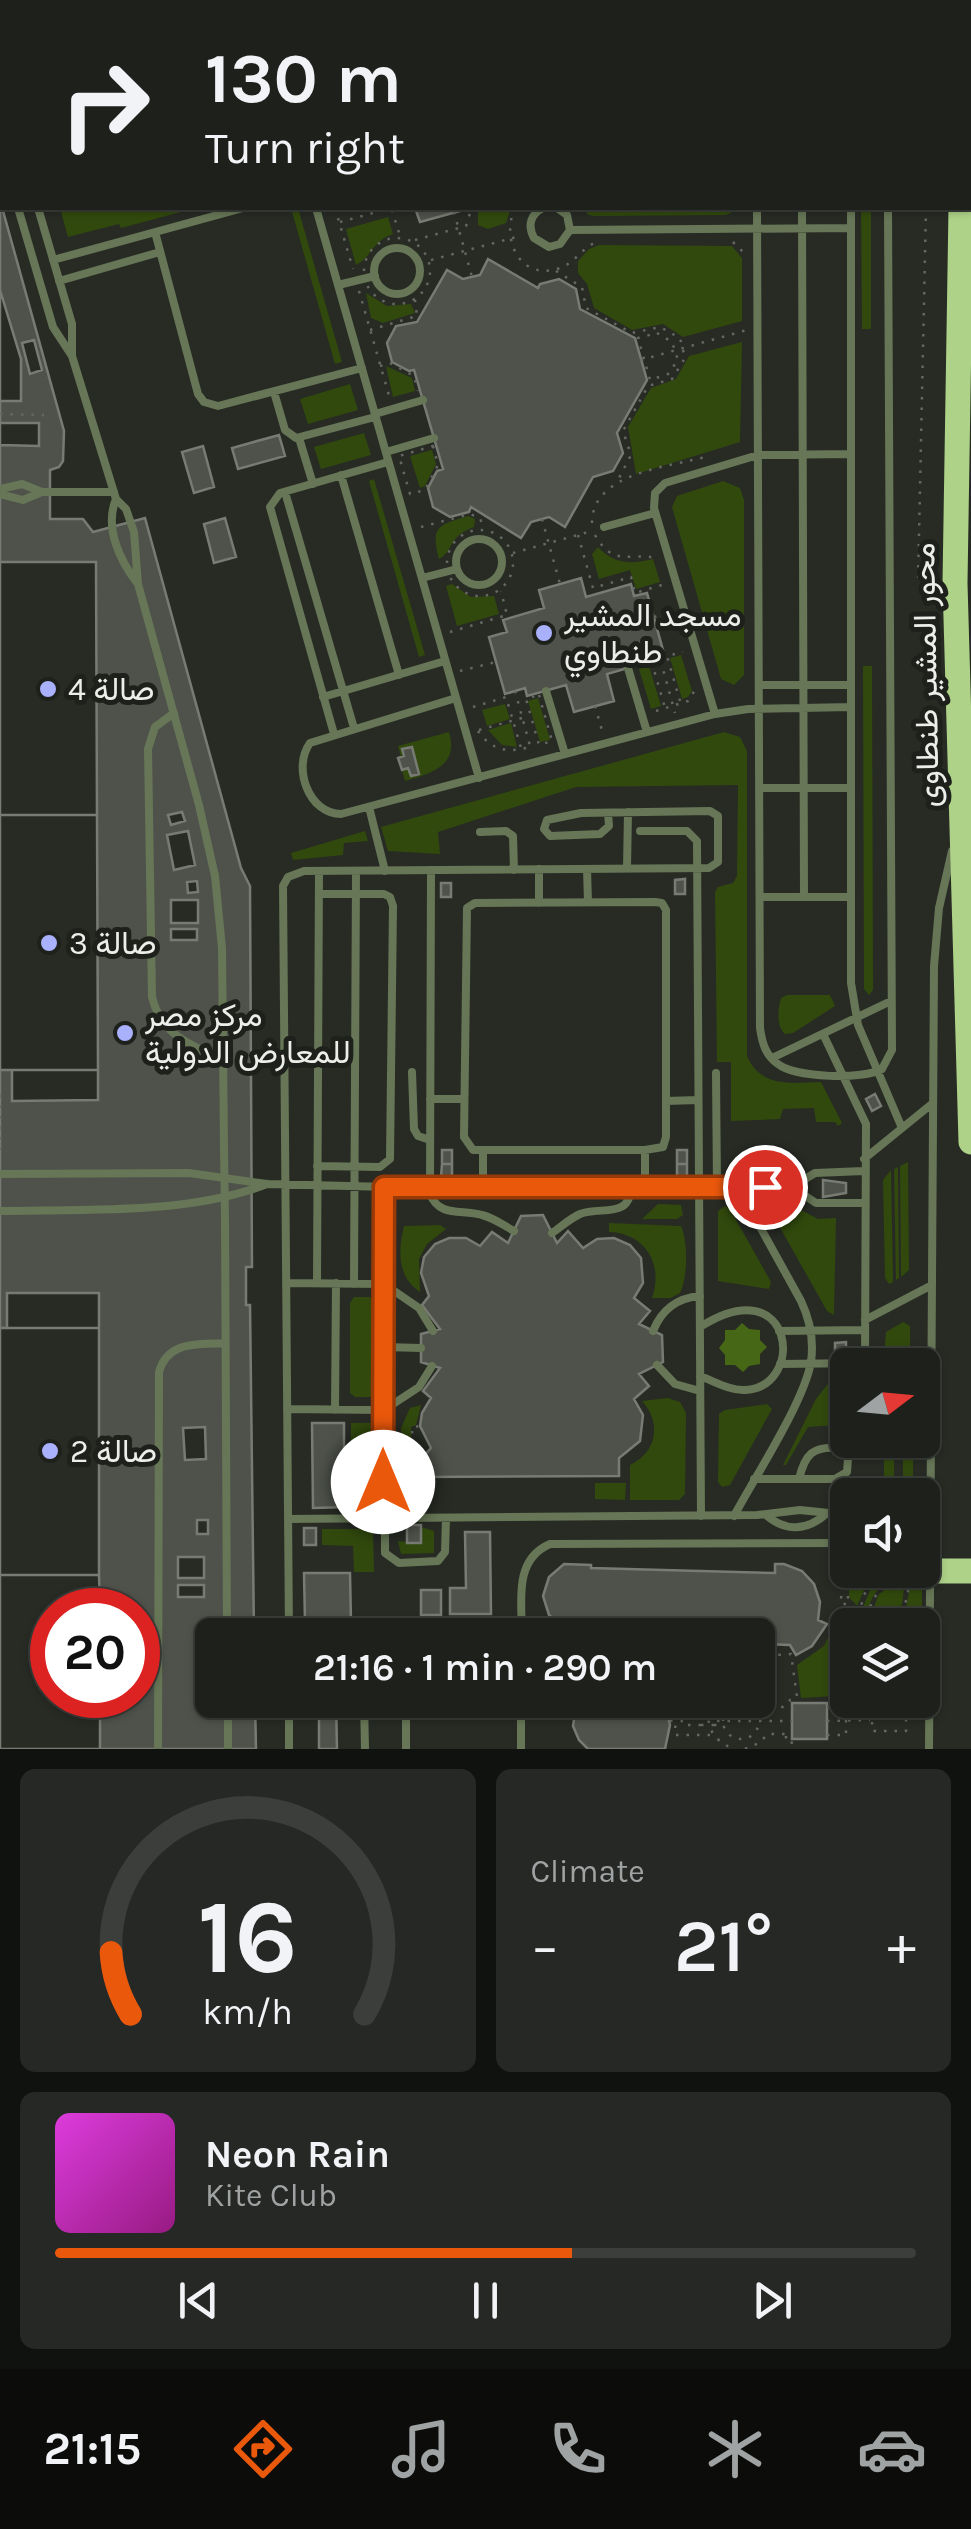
<!DOCTYPE html>
<html lang="en">
<head>
<meta charset="utf-8">
<style>
	body { margin:0; font-family:Karla,Vazirmatn,sans-serif; background:#252824; color:#f1f3f6; height:100vh; display:flex; flex-direction:column; font-size:38px; white-space:nowrap }
	* { box-sizing:border-box; margin:0 }
	p { font-size:32px; color:#a0a3a3 }
	.icon { flex:none; width:55px; height:55px; fill:none; stroke:currentColor; stroke-width:2; stroke-linecap:round; stroke-linejoin:round }
	.map { position:relative; height:1749px; overflow:hidden }
	.drawer { display:flex; flex-direction:column; gap:20px; padding:20px; background:#10120f; flex:1 }
	.drawer>* { flex:none }
	.hud { position:absolute; left:0px; top:0px; width:972px; height:210px; box-shadow:0 2px 8px #0004,0 0 0 2px #3b3e3a; background:#1d201b; color:#f1f3f6; overflow:hidden }
	.needle { width:65px; rotate:74deg }
	.buttons { position:absolute; left:830px; top:1348px; display:grid; gap:20px }
	.buttons a { display:grid; place-items:center; width:110px; height:110px; border-radius:15px; background:#1d201b; box-shadow:0 2px 8px #0004,0 0 0 2px #3b3e3a; font-size:50px }
	.speed { position:absolute; left:30px; top:1588px; display:flex; gap:20px; font-size:50px; font-weight:700; text-align:center }
	.speed>* { display:grid; place-content:center; width:130px; height:130px; border-radius:50%; background:#1d201b; box-shadow:0 2px 8px #0004,0 0 0 2px #3b3e3a; line-height:1 }
	.speed .limit { border:15px solid #d22; background:#fff; color:#111 }
	.pin { position:absolute; display:grid; place-items:center; width:85px; height:85px; color:#fff; margin:-42px; border:5px solid #fff; border-radius:50%; box-shadow:0 2px 10px #0007 }
	.me { position:absolute; width:110px; margin:-55px; rotate:0deg; stroke-linejoin:round; filter:drop-shadow(0 0 8px #0008) }
	.turn { display:flex; align-items:center; gap:35px; height:210px; padding:0 40px; font-size:45px }
	.turn .icon { width:130px; height:130px; stroke-width:2.5 }
	.turn b { display:block; font-size:70px; line-height:85px }
	.big { font-size:75px; font-weight:600; line-height:1.1 }
	.drawer .card { flex:1; display:flex; flex-direction:column; justify-content:center; gap:15px; min-width:0; padding:0 35px; border-radius:15px; background:#252824 }
	.drawer .dial { align-items:center; gap:0 }
	.dial svg { height:260px; overflow:visible; fill:none; stroke:#3b3e3a; stroke-width:7; stroke-linecap:round; text-anchor:middle }
	.dial text { fill:#f1f3f6; stroke:none }
	.song { display:flex; align-items:center; gap:30px }
	.cover { width:120px; height:120px; border-radius:15px; background:linear-gradient(135deg,hsl(300 70% 55%),hsl(310 70% 35%)) }
	.played { height:10px; border-radius:5px; background:linear-gradient(90deg,#ea580c 60%,#3b3e3a 60%) }
	.keys { display:flex; justify-content:space-around; direction:ltr }
	.heat { display:flex; justify-content:space-between; align-items:center; font-size:55px; direction:ltr }
	.drawer .tiles { flex:1; display:grid; gap:20px; grid-template-columns:1fr 1fr }
	.card:last-child { grid-column:span 2 }
	.trip { position:absolute; left:195px; top:1618px; width:580px; height:100px; border-radius:15px; background:#1d201b; box-shadow:0 2px 8px #0004,0 0 0 2px #3b3e3a; font-weight:600; line-height:100px; text-align:center }
	.menu { display:flex; height:160px; justify-content:space-around; align-items:center; background:#0c0d0b; color:#a0a3a3 }
	.menu .icon { width:70px; height:70px }
	.menu .selected { color:#ea580c }
	.menu b { font-size:45px; color:#f1f3f6 }
	.map>svg:first-child { display:block }
</style>
</head>
<body>
<div class="map">
<svg width="971" height="1749" viewBox="0 0 971 1749">
	<rect width="100%" height="100%" fill="#272b24"/>
	<path fill="#31490d" d="M311,0H463L303,2Z
		M605,0H756L596,2Z
		M60,208H196L121,228L119,224L68,237Z
		M291,208H298L342,362L335,364Z
		M485,208H511L506,223L488,229L478,225V210Z
		M587,208H741L726,215L593,216L587,214Z
		M861,208H871V329H862Z
		M388,217L393,234C372,241 371,258 356,265L346,229Z
		M599,245L732,246L742,258V321L683,337L663,324L632,330L594,308L587,284L578,273V261L589,249Z
		M366,293L387,306L411,304L415,313L383,323L371,318Z
		M742,342L740,442L636,474L628,427L651,388L676,379L689,356Z
		M386,366L412,378L415,391L393,397Z
		M350,384L358,410L308,424L300,399Z
		M364,433L371,455L321,469L314,447Z
		M432,450L436,464L425,486L420,488L410,456Z
		M374,479L425,655L419,657L369,481Z
		M723,481L740,488L744,500V675L734,685L721,679L672,507L677,496Z
		M468,516L475,519L474,527C448,536 454,551 439,559C430,526 439,525 468,516Z
		M598,547C615,565 631,564 653,559L660,582L636,589L630,570L599,579L592,554Z
		M452,584L471,597L494,596L499,614L457,626L446,586Z
		M681,655L692,691L688,697L682,699L670,658Z
		M649,666L661,706L651,709L639,669Z
		M863,666H872L873,990L869,995L864,989Z
		M538,698L550,740L540,742L528,701Z
		M505,704L510,719L487,726L482,710Z
		M511,723L517,747L502,745L488,730Z
		M449,732C459,766 432,773 405,781L402,770L408,768L411,776L419,773L412,747L401,757L398,746Z
		M724,732L740,737L747,751V1056C761,1088 791,1083 821,1082L842,1123L838,1126L835,1122H816L814,1108L783,1109L780,1119L731,1121V1062H717L715,892L718,887L733,883L737,876L738,785L576,787L438,832L440,854L388,851L381,827Z
		M365,831L368,841L344,843L343,855L293,860L291,853Z
		M787,995H830L835,1006L793,1033L785,1034C776,1027 778,1008 781,998Z
		M908,1162L909,1270L901,1277L900,1166Z
		M898,1167L899,1278L896,1280L894,1169Z
		M891,1170L893,1282L889,1284L885,1278L883,1180Z
		M658,1204L681,1205L683,1215L677,1219H642Z
		M790,1204L818,1219L836,1218L834,1315L827,1311L769,1208L772,1205Z
		M725,1206L730,1209L771,1282L769,1289L718,1281V1211Z
		M609,1223L681,1226C688,1242 688,1277 680,1293L671,1298H652C664,1264 645,1233 609,1232Z
		M404,1226L440,1225L446,1229L427,1244L419,1259L420,1292C397,1277 398,1250 404,1226Z
		M354,1297H370L374,1301V1393L371,1397H355L350,1393V1303Z
		M903,1322L910,1326V1365H897L884,1357L886,1332Z
		M831,1380L837,1384L835,1425L808,1427L786,1465H783L816,1399Z
		M668,1398L680,1402L686,1413L685,1494L679,1500H630V1465C657,1452 662,1423 642,1401Z
		M767,1404L772,1409L730,1485L722,1487L718,1482L719,1414L725,1410Z
		M421,1405L416,1425L411,1427L412,1484L401,1485V1428L410,1408Z
		M351,1423H375L374,1503L369,1509H361V1445L351,1444Z
		M884,1440H894V1495H884Z
		M903,1440L913,1441V1478L903,1491Z
		M595,1483H626L625,1500L595,1499Z
		M421,1527L434,1531V1553L401,1554L398,1541L420,1543Z
		M322,1529H370L373,1534L374,1572H354L353,1546L322,1545Z
		M849,1570H873L857,1606L849,1597Z
		M884,1570H922V1625H872V1619L891,1620L906,1608L910,1587L903,1579C878,1581 872,1595 865,1618L861,1612L871,1588Z
		M892,1585L904,1588L902,1605L886,1615L872,1612L879,1594Z
		M838,1615L837,1696L801,1698L797,1665L824,1646Z"/>
	<path fill="#466715" d="M742,1323L749,1329L760,1330V1340L767,1347L760,1354V1364L749,1366L743,1372L735,1365H725V1355L719,1348L725,1340V1330H735Z"/>
	<path fill="#4e524b" stroke="#777b73" stroke-width="2.5" fill-rule="evenodd" d="M0,200L64,431L63,461L59,467L50,470V519H83L93,532L145,518L241,868L250,886L252,1267H246V1305H250L254,1635H212V1700H255L256,1749H0ZM52,1610H138V1695H52Z
		M415,208H471L420,222Z
		M488,259L538,288L540,284L559,279L576,289L580,309L635,338L647,380L617,433L623,453L613,471L593,477L565,527L549,517L531,522L521,538L471,507L469,512L450,517L433,507L428,488L437,471L443,469L414,370L409,371L392,362L387,343L396,326L417,322L447,270L463,279L480,275Z
		M0,290L21,359V401H0Z
		M34,340L42,370L30,374L22,343Z
		M0,423H39V446L0,445Z
		M279,435L285,456L238,469L232,448Z
		M203,446L214,487L194,493L182,452Z
		M225,518L236,557L214,563L204,524Z
		M0,562H96L97,815H0Z
		M581,578L586,597L631,584L634,596L647,593L663,650L649,653L652,661L607,674L614,701L574,712L566,685L527,696L525,688L505,694L489,637L507,632L503,620L544,608L539,590Z
		M412,747L419,774L411,776L408,768L402,770L398,758L404,756L402,749Z
		M182,812L185,821L171,825L168,815Z
		M0,815H97L98,1070H0Z
		M188,831L195,865L174,870L167,835Z
		M685,879V894H675V880Z
		M197,881L198,892L188,893L187,882Z
		M441,883H451V897H441Z
		M171,900H198V923H171Z
		M171,929H197V940H171Z
		M12,1070H98V1100L12,1101Z
		M875,1094L881,1106L872,1111L866,1099Z
		M442,1150H452V1164H442Z
		M677,1150H687V1164H677Z
		M442,1164H452V1178L441,1177Z
		M677,1164H687V1178H677Z
		M823,1180L846,1183V1193L823,1197Z
		M543,1215L557,1243L568,1231L583,1248L597,1239L614,1238L630,1245L641,1258L643,1283L634,1298L650,1311L639,1324L662,1335L663,1362L639,1374L649,1386L634,1399L643,1415L640,1441L619,1458V1476L420,1477L421,1459L431,1448L420,1426L422,1413L431,1398L423,1391L440,1368L421,1362V1334L440,1329L422,1305L429,1296L421,1273L424,1257L435,1244L449,1238H466L480,1246L492,1232L508,1243L521,1216Z
		M7,1293H99V1328H7Z
		M0,1328H99V1575H0Z
		M846,1342V1353H835V1343Z
		M312,1423H344V1448H350V1507L313,1508Z
		M205,1427L206,1459L185,1460L183,1428Z
		M197,1520H208V1534H197Z
		M407,1525H421V1543H407Z
		M304,1528H316V1545H304Z
		M465,1532H490L491,1614H450V1588H466Z
		M178,1557H204V1578H178Z
		M564,1564L591,1565V1568L775,1573V1564H784L802,1571L814,1584L820,1602L818,1620L827,1624L812,1646L796,1655L790,1645L761,1644L758,1635L741,1632L565,1635V1628L549,1615L543,1596L549,1577Z
		M304,1573H350L351,1622H305Z
		M0,1575H99L100,1610H52V1695H100V1749H0Z
		M178,1585H204V1597H178Z
		M421,1590H441V1615H421Z
		M319,1700H336L337,1749H319Z
		M577,1700H664L670,1725L665,1749H588L579,1740L573,1726Z
		M792,1703H827V1739H792Z"/>
	<g fill="none" stroke-linecap="round" stroke-linejoin="round">
		<path stroke="#656862" stroke-width="2.5" stroke-dasharray="2.5 8" stroke-linecap="butt" d="M297,0V2
			M268,2L277,0
			M335,208L353,269
			M515,208C501,237 518,280 557,269C573,265 581,249 596,242
			M926,208L918,582H932
			M392,210L400,236
			M454,212L472,277
			M340,222L392,208
			M364 271a33 33 0 1 1 66 0a33 33 0 1 1-66 0Z
			M415,240L466,226L471,210L478,208
			M733,242L745,254
			M431,260L520,236
			M556,271L582,287L586,308L632,333L660,327L680,338L685,358L672,379L648,386L623,431L631,455L618,480
			M359,291L390,399
			M370,330L417,316L415,300
			M657,333L672,342L678,360L668,374L650,380L638,338Z
			M641,360L747,330
			M380,366L390,363L414,376L418,391
			M0,414L44,415
			M433,446L438,465L425,490L410,494L399,456Z
			M542,519L560,584
			M592,523C592,472 670,467 709,456
			M421,527L470,514L480,518L483,527
			M447 563a33 33 0 1 1 66 0a33 33 0 1 1-66 0Z
			M578,535L593,588L631,577L635,593L662,585
			M595,535C614,568 629,552 656,558
			M513,553L592,531
			M654,617L673,612
			M450,632L507,615L501,591
			M658,651L675,713
			M641,666L652,663L665,708
			M460,671L496,662
			M515,691L530,746
			M539,695L552,741L539,745L526,699Z
			M680,701L667,656L683,652
			M595,706L603,734
			M473,707L506,697L521,748
			M656,711L688,701L695,690
			M479,730L529,716
			M478,731C492,751 508,753 530,747
			M0,1095V1157
			M414,1507L412,1427L420,1426
			M842,1554L841,1604H848L863,1625
			M902,1581L908,1591C907,1610 892,1621 872,1617L870,1607C876,1592 885,1582 902,1581Z
			M856,1625L864,1595L878,1570
			M758,1650L776,1655L791,1654L797,1697L790,1700L787,1707
			M758,1690L771,1707H792
			M759,1691L768,1655
			M848,1693V1570
			M712,1700C703,1723 711,1740 734,1749
			M723 1721a18 18 0 1 1 36 0a18 18 0 1 1-36 0Z
			M709,1706H676L675,1735H713
			M872,1710L906,1711V1731H872Z
			M670,1721H684
			M717,1721H792
			M827,1721L870,1720
			M701,1725H685V1717H701
			M714,1725H717L714,1717
			M827,1735H846V1708L827,1707
			M786,1736V1742L795,1743V1749
			M745,1749L759,1743L768,1734H792"/>
		<path stroke="#667656" stroke-width="8" d="M851,0V2
			M887,0V2
			M521,2L530,0
			M773,2L775,0
			M0,94L2,98
			M0,148L2,156
			M18,208L53,327L72,356
			M38,208L72,324V356L116,499L126,509L134,532L138,584L199,805L215,876L222,948L224,1147
			M316,208L479,778
			M543,208C531,214 527,225 534,238L549,247L560,244L570,230L567,215L557,208
			M757,208L760,1028C762,1042 765,1055 778,1064C795,1078 864,1080 882,1069L892,1050L888,208
			M802,208L804,897
			M851,208V983L858,1025L902,1128
			M570,230L851,228
			M155,232L198,394L204,402L218,406L362,368
			M374 271a23 23 0 1 1 46 0a23 23 0 1 1-46 0Z
			M53,260L243,208
			M59,281L160,252
			M338,285L375,276
			M274,392L285,430L296,438L375,417
			M375,414L423,400
			M299,438L313,484
			M386,452L434,438
			M341,475L399,675
			M0,489L22,484L42,492H114
			M285,492L354,728
			M0,494L23,500L42,492
			M116,499C104,528 120,561 138,584
			M604,527L655,513
			M456 562a23 23 0 1 1 46 0a23 23 0 1 1-46 0Z
			M422,578L457,569
			M628,668L647,732
			M759,685H851
			M546,691L565,754
			M323,697L445,661
			M456,698L310,743C292,768 309,814 341,814L715,714L748,709L851,707
			M174,713L155,727L148,749L152,997C161,1035 191,1045 223,1060
			M715,714L654,508L655,493L665,483L758,455L851,454
			M334,734L270,507L280,493L388,462
			M759,788H851
			M369,807L385,871
			M640,831H687L697,841L701,1516
			M480,832L506,831L513,836L514,870
			M627,868L628,812
			M539,869V903
			M587,869L588,902
			M431,870L430,1194C440,1218 461,1209 482,1215C494,1218 503,1225 514,1231
			M760,897H851
			M655,902L662,903L666,910V1137L663,1147L645,1150H473L464,1137L467,908L475,903Z
			M823,1034L866,1124L865,1365
			M772,1058L891,1001
			M412,1072L414,1129L418,1136L430,1140
			M716,1073L717,1187
			M430,1099H464
			M666,1101L698,1100
			M645,1150V1187
			M483,1152V1188
			M864,1159L933,1103
			M317,1166L380,1167L390,1159L393,906L390,897L384,894H319
			M0,1174L189,1173L267,1184L430,1188L792,1187L815,1173L864,1171
			M385,1187V1553L399,1563L438,1561L445,1552L446,1518
			M792,1187L816,1203H864
			M0,1211C85,1209 188,1215 267,1184
			M225,1220L227,1635
			M552,1233C561,1227 569,1219 580,1214C601,1206 630,1219 631,1187
			M286,1283L384,1284L419,1308L433,1331
			M317,1283L319,871
			M354,1284L356,871
			M865,1320L932,1285
			M653,1331C662,1309 677,1298 700,1296
			M779,1331L865,1330
			M384,1347L421,1348
			M780,1364L865,1363
			M657,1365L675,1384L700,1391
			M700,1376C714,1381 730,1391 745,1390C807,1387 794,1267 700,1327
			M287,1409L384,1410L419,1387L432,1366
			M335,1410L336,1283
			M754,1479H835L847,1472L848,1458L838,1448C813,1446 805,1454 799,1479
			M766,1515C785,1532 807,1531 826,1514
			M734,1516C755,1477 804,1402 811,1362C814,1340 810,1320 801,1301L738,1187
			M288,1519L757,1515L800,1510L848,1515
			M289,1635L283,886L288,877L304,871L709,868L718,862V816L710,811L581,813L547,820L544,829L550,836L600,834L609,826L608,813
			M522,1635C522,1602 513,1560 550,1544L848,1543
			M228,1700V1749
			M289,1700V1749
			M364,1700L365,1749
			M158,1749L159,1372C168,1340 198,1345 225,1343
			M406,1749V1700
			M521,1749V1700
			M929,1749L934,966L939,908L952,851"/>
		<path stroke="#aed288" stroke-width="25" d="M970,42L971,28
			M961,208L955,583L971,1142
			M930,1571H971"/>
		<path stroke="#656862" stroke-width="2.5" stroke-dasharray="2.5 8" stroke-linecap="butt" d="M701,1717H714
			M701,1725H714"/>
		<path stroke="#667656" stroke-width="8" d="M224,1147L225,1220"/>
	</g>
	<g fill="none" stroke-linecap="round" stroke-linejoin="round">
		<defs>
			<path id="route" d="M383,1482L384,1187H765"/>
		</defs>
		<use href="#route" stroke="#983908" stroke-width="25"/>
		<use href="#route" stroke="#ea580c" stroke-width="18"/>
	</g>
	<g fill="#a9b0fc" stroke="#1e211b" stroke-width="4">
		<circle cx="544" cy="633" r="10"/>
		<circle cx="48" cy="689" r="10"/>
		<circle cx="49" cy="943" r="10"/>
		<circle cx="125" cy="1033" r="10"/>
		<circle cx="50" cy="1451" r="10"/>
	</g>
	<g text-anchor="middle" dominant-baseline="central" stroke-width="10" stroke-linejoin="round" paint-order="stroke">
		<g font-size="32" fill="#eceeea" stroke="#1e211b" text-anchor="start">
			<text x="564" y="615">مسجد المشير<tspan x="564" dy="37">طنطاوي</tspan></text>
			<text x="68" y="689">صالة 4</text>
			<text x="69" y="943">صالة 3</text>
			<text x="145" y="1015">مركز مصر<tspan x="145" dy="37">للمعارض الدولية</tspan></text>
			<text x="70" y="1451">صالة 2</text>
		</g>
		<g font-size="32" fill="#eceeea" stroke="#1e211b">
			<text transform="translate(926 675) rotate(-91)">محور المشير طنطاوى</text>
		</g>
	</g>
</svg>
<div class="buttons">
<a><svg class="needle" viewBox="-14 -14 28 28"><path d="M0-13l5 13h-10z" fill="#e53935"/><path d="M0 13l5-13h-10z" fill="#a0a3a3"/></svg></a>
<a><svg class="icon" aria-label="sound" viewBox="0 0 24 24"><path d="M4 9h4l5-4v14l-5-4H4zM17 9q2 3 0 6"/></svg></a>
<a><svg class="icon" aria-label="layers" viewBox="0 0 24 24"><path d="M12 4l9 5-9 5-9-5zM3 14l9 5 9-5"/></svg></a>
</div>
<div class="speed"><div class="limit">20</div></div>
<div class="pin" style="left:765px;top:1187px;background:#d93025"><svg class="icon" aria-label="arrive" viewBox="0 0 24 24"><path d="M6 21V4h12l-3 4 3 4H6"/></svg></div>
<svg class="me" style="left:383px;top:1482px" viewBox="-20 -20 40 40"><circle r="19" fill="#fff"/><path d="M0-13L10 11 0 6-10 11z" fill="#ea580c"/></svg>
<div class="trip">21:16 · 1 min · 290 m</div>
<div class="hud">
<div class="turn"><svg class="icon" aria-label="right" viewBox="0 0 24 24"><path d="M7 20v-9h11M14 6l5 5-5 5"/></svg><div><b>130 m</b>Turn right</div></div>
</div>
</div>
<section class="drawer">
<div class="tiles">
<div class="card dial"><svg viewBox="0 0 100 80">
<path d="M14 69A42 42 0 1 1 86 69"/>
<path d="M14 69A42 42 0 0 1 8 50" stroke="#ea580c"/>
<text x="50" y="56" font-size="32" font-weight="700">16</text>
<text x="50" y="72" font-size="11">km/h</text>
</svg></div>
<div class="card"><p>Climate</p>
<div class="heat"><a>−</a><b class="big">21°</b><a>+</a></div>
</div>
<div class="card">
<div class="song"><i class="cover"></i><div><b>Neon Rain</b><p>Kite Club</p></div></div>
<div class="played"></div>
<div class="keys"><svg class="icon" aria-label="previous" viewBox="0 0 24 24"><path d="M18 5L8 12l10 7zM5 5v14"/></svg><svg class="icon" aria-label="pause" viewBox="0 0 24 24"><path d="M8 5v14M16 5v14"/></svg><svg class="icon" aria-label="next" viewBox="0 0 24 24"><path d="M6 5l10 7-10 7zM19 5v14"/></svg></div>
</div>
</div>
</section>
<nav class="menu">
<b>21:15</b>
<svg class="icon selected" aria-label="directions" viewBox="0 0 24 24"><path d="M12 3l9 9-9 9-9-9zM9 14v-3h6M13 9l2 2-2 2"/></svg>
<svg class="icon" aria-label="music" viewBox="0 0 24 24"><path d="M9 18V5l10-2v13"/><circle cx="6" cy="18" r="3"/><circle cx="16" cy="16" r="3"/></svg>
<svg class="icon" aria-label="phone" viewBox="0 0 24 24"><path d="M5 4h4l2 5-3 2q2 4 5 5l2-3 5 2v4C11 20 4 13 5 4z"/></svg>
<svg class="icon" aria-label="climate" viewBox="0 0 24 24"><path d="M12 3v18M4 7l16 10M4 17L20 7"/></svg>
<svg class="icon" aria-label="car" viewBox="0 0 24 24"><path d="M5 17H2v-5l4-1 3-4h7l3 4 3 1v5h-3M9 17h6M6 11h13"/><circle cx="7" cy="17" r="2"/><circle cx="17" cy="17" r="2"/></svg>
</nav>
</body>
</html>
